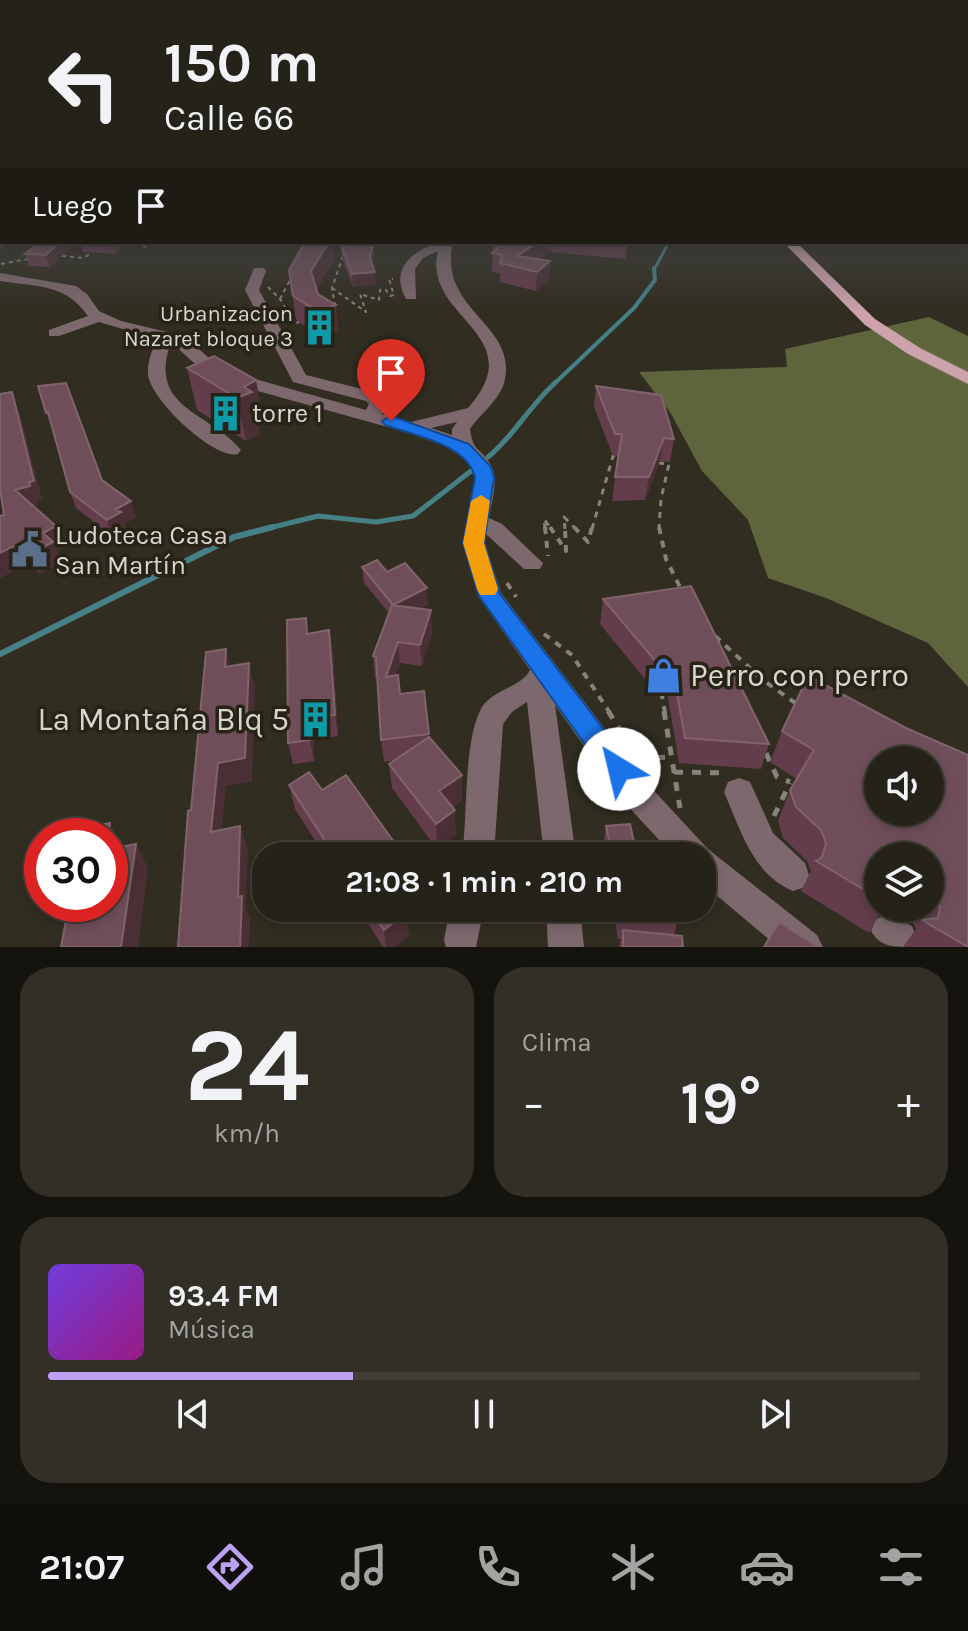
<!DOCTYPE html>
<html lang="es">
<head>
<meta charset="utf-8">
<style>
	body { margin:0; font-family:Karla,sans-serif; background:#312f26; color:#f1f3f6; height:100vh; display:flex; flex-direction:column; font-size:30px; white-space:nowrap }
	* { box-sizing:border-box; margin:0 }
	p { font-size:26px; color:#a3a4a2 }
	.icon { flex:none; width:44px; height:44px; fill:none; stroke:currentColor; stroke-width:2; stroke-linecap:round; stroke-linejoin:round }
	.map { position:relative; height:947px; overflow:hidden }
	.sheet { display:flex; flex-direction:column; gap:20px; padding:20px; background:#14130e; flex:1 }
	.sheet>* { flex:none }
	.hud { position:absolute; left:0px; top:0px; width:968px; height:244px; box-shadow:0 4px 12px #0003,0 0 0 2px #423f38; background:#252219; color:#f1f3f6; overflow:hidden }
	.fabs { position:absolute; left:864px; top:746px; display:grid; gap:16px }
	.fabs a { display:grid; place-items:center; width:80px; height:80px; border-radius:50%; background:#252219; box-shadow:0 4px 12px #0003,0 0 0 2px #423f38; font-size:40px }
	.speed { position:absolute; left:24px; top:818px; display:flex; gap:16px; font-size:40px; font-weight:700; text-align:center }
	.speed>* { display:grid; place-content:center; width:104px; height:104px; border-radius:50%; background:#252219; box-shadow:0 4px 12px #0003,0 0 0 2px #423f38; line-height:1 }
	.speed .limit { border:12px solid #d22; background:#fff; color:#111 }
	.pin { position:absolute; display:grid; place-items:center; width:68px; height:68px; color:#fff; margin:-82px -34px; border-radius:50% 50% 50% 0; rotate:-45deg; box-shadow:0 0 8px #0007 }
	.pin .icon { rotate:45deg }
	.me { position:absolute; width:88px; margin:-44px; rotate:324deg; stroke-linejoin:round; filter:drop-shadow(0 0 6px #0008) }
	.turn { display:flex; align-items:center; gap:28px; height:168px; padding:0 32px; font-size:36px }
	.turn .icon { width:104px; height:104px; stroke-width:2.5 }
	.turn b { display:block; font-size:56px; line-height:68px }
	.then { display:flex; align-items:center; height:76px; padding:0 32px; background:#0003; gap:16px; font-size:30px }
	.big { font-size:60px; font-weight:700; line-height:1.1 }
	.sheet .widget { flex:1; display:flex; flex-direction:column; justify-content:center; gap:12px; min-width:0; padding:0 28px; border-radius:32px; background:#312f26 }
	.sheet .dial { align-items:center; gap:0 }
	.dial b { font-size:104px; line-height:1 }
	.song { display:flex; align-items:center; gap:24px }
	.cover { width:96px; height:96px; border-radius:12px; background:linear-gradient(135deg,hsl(260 70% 55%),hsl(310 70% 35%)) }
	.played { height:8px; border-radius:4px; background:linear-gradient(90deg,#bca0f2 35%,#423f38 35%) }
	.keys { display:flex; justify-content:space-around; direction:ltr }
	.heat { display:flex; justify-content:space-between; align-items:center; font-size:44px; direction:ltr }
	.sheet .tiles { flex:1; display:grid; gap:20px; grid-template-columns:1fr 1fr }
	.widget:last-child { grid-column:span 2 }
	.trip { position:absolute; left:252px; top:842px; width:464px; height:80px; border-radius:32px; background:#252219; box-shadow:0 4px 12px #0003,0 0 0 2px #423f38; font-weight:700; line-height:80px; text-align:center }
	.menu { display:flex; height:128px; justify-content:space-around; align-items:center; background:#0f0e0a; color:#a3a4a2 }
	.menu .icon { width:56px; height:56px }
	.menu .current { color:#bca0f2 }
	.menu b { font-size:36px; color:#f1f3f6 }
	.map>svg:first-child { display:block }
</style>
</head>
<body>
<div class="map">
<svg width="968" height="947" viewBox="0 0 968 947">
	<rect width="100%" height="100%" fill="#312d21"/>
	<path fill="#5e653c" d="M929,317L968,336V687L928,643L826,598L768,578L748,520L702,471L670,412L639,372L787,367L785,349Z"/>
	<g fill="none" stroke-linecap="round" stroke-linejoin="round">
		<path stroke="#468087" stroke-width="3" d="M654,270L669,242"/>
		<path stroke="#468087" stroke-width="4" d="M554,384L634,308L655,280L654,268"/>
		<path stroke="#468087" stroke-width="5" d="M488,457C514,436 530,405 556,382
			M265,529L318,516L376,522L413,516L471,471"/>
		<path stroke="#468087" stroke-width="6" d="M0,654L234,537L273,527"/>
		<path stroke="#87837a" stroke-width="2" stroke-dasharray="4 4" stroke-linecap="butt" d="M119,242L149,247
			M0,246L7,242
			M62,256L84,258L92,252
			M1,264L28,259
			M268,287L280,299L295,324L302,320
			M332,288L366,312L360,294L379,300L380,290L385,289L390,296L394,295L389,279H393
			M280,299L291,278
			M335,306L332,288L343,256"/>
		<path stroke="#87837a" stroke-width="3" stroke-dasharray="6 6" stroke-linecap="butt" d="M658,463L669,464L661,499L659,529
			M545,529L544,519L551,529
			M565,529L564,517L576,529
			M592,529L613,456L619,457"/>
		<path stroke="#87837a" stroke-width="4" stroke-dasharray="7 7" stroke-linecap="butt" d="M545,527L548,556
			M550,527L566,551L565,527
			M574,527L588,542L592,527
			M659,527L666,559L682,591
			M507,583L516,597
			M544,634L572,655L610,713
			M715,636L763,680L798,705
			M665,713L661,690L670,689"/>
		<path stroke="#87837a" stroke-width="5" stroke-dasharray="9 9" stroke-linecap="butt" d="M608,711L634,751
			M664,711L680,808
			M766,753L777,777L790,782
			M638,758L672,757
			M674,772L726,773
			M774,816L790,783"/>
		<path fill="#7d686d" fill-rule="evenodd" d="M0,215H2V223H0Z
			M441,242H453C437,310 516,323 505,379C502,398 481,413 470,429C473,454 482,447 492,467C499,481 491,503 489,518L502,524L543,563L540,569H524L486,534L485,543L501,593L645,781L708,849L817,935L823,947H778L702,883V856H674L623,801L555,705L576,856H544L527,702L512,712L503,724L494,856H462C468,816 463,740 482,707C494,689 522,687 530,670L478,596L463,543L475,478L467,460L441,444L402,431L218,380L206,374L171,342C147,409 209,411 241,450L238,454C214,460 151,400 148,375C147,362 152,350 157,339L99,322L59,336H49V330L88,316C65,283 37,287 0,281V273L76,286L87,294L99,311L121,321L184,336L218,366L230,372L366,410L369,404L366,401L293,382L245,290L254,268H264L266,271L259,290L306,375L378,393L387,404L382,414L411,422L468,408C534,334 421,318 438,251L423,258L415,269L416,299H406C389,268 413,250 441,242ZM457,422L452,429V435L431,428Z
			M739,778L750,782L773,833L805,863L809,875L805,887L793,891C753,875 740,829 724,792L728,782Z
			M450,908H484L476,947H446L444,940Z
			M546,908H580L584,947H548Z
			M888,914L912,926L917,938L914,947C893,947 880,947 871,931L876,919Z"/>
		<path fill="#cda2ac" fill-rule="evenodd" d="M783,242H796L875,319L920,348L968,372V384L908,354L865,325Z"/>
	</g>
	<path fill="#633d4c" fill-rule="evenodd" d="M40,242H77L50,267L29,266L25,254Z
		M80,242H128L116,254L83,252Z
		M495,242H629L625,259L551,252L539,259L550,261L549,280L536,291L500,282V273L492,272L493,245Z
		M341,246L374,256L372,264L376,284L353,287L342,258Z
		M335,258L317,289L318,294L339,330L323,338L296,320L289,270Z
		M214,356L264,422L258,426L260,434L246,441L197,410L187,368Z
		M596,386L674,439L670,462L660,461L645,500L612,501L618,457L613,456L594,407Z
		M19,411L42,500L37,502L38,505L34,506L56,526L64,547L57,550L62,562L40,574L29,563L0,578V516L4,515Z
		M46,413L102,480L136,517L124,523L126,528L112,536L76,508L70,492L52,427H51Z
		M362,567L387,572L428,605L420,609L432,632L422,666L400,663L396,676L400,694L424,691L429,737L462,775V800L453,807L456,835L437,849L392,788L389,764L394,760L384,762L381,740L378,678H375L373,656L389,613L364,583Z
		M603,599L769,744L761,769L679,763L666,686L652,688L600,624Z
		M329,630L333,651L338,736L314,740V761L293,764L288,743L309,633Z
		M808,676L906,728L968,755V947H903L916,929L913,923L887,911L879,915L869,933L801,891L811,871L807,861L783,838L778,821L790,790L797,779L770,762L782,731ZM878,760H930V812H878ZM878,856H930V908H878Z
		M289,785L322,790L404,856H325L295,809Z
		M606,826L636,851L666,856H603L602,850Z
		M358,908H403L409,936L395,947H383Z
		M613,908H679L680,912L674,935L683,947H619L621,939H618Z"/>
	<path fill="#4a3035" d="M60,242H77L50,267L46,255Z
		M112,242H128L116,254Z
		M329,242H333L335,258L314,294L311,271Z
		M538,242H551V252L525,269L517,256Z
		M626,242H629L625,259Z
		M373,244L374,256L371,270L370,258Z
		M550,261L549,280L536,291L537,272Z
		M375,272L376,284L353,287L352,274Z
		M336,305L339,330L323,338L320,313Z
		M256,380L264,422L258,426L260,434L246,441L237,398L244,387Z
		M12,392L19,411L42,500L37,502L38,505L24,509L15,490Z
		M48,412L54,427H51L46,413Z
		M664,438L660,461L645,500L649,477Z
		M131,501L136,517L124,523L126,528L112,536L107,520L116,509Z
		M56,526L64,547L57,550L62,562L40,574L31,553L43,533Z
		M20,543L29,563L0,578V553Z
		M427,588L428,605L395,621L393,605Z
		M431,610L432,632L422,666L420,645Z
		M329,630L333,651L338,736L335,715Z
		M398,642L400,663L389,698L386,677Z
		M226,649L232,673L225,667Z
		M249,663L255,687L252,782L226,786L219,855L211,832L218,763Z
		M309,719L314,740V761L310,740Z
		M462,775V800L441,815L439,791Z
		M455,810L456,835L437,849L436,824Z
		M110,823L122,847L110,858V836H108Z
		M240,826L248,850L246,909L250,918L249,947H240L238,897Z
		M136,844L148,868L138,947H121Z
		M884,908H889L887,911L879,915Z
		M406,913L409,936L395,947H386L384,930Z"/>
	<path fill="#6f4e5a" stroke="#80636c" stroke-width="2" fill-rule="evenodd" d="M40,242H60L46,255L25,254Z
		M305,242H329L311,271L318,294L336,305L320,313L293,296L289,270Z
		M495,242H538L517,256L550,261L537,272L500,263L502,255L492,253L500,246L493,245Z
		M373,244L370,258L375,272L352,274L341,246Z
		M214,356L256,380L244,387L252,392L237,398L187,368Z
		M66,383L102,480L131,501L116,509L121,512L107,520L70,492L48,412L46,413L38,386Z
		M596,386L661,395L674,439L664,438L649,477H615L622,434H615Z
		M12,392L34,481L29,482L30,486L15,490L56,526L43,533L53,542L31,553L20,543L0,553V516L4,515L0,489V394Z
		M377,560L387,572L405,563L427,588L393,605L362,567Z
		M691,586L769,744L685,738L671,661L657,663L603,599Z
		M392,605L431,610L420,645L398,642L386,677L398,675L400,694L424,691L429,734L381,740L376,657L373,656Z
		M306,618L307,634L329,630L335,715L309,719L310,740L288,743L287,620Z
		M226,649L225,667L249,663L245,758L218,763L211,832L240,826L238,897L242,896L240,947H178L188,811L191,810L206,652Z
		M808,676L906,728L968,755V947L922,920L938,918L940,907L933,893L930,892V856H878V898L816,861L822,857L826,843L821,830L796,807L790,790L814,750L782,731ZM878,760H930V812H878Z
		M429,737L462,775L439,791L455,810L436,824L389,764Z
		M309,772L322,790L346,775L404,856H335L289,785Z
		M110,823L108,836H83L84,828Z
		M630,824L636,851L665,850L666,856H612L606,826Z
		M136,844L121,947H61L69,904H110V849Z
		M369,908H403L406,913L384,930Z
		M622,908H679L680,912L623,915Z
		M779,922L818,947H764Z
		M623,930L682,936L683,947H623Z"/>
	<linearGradient id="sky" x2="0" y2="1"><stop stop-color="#1b1912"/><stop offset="0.58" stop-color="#484c4e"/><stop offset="1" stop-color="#484c4e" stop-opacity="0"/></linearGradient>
	<rect width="968" height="313" fill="url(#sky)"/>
	<path fill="#1a73e8" stroke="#114b97" stroke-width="2" d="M391,416L469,444L491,467L494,478L484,543L500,594L628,761L632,769L628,778L619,781L609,778L479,596L463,543L475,478C468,444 413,435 385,425L382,421Z"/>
	<path fill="#f59e0b" d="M481,495L490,501L484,543L498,589L495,595H480L477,589L463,543L471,501Z"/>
	<defs>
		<symbol id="building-bare" viewBox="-9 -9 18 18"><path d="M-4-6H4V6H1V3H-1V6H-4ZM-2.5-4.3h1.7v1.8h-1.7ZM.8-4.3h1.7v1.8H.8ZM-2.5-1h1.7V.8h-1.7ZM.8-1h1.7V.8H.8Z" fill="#0f9aa8" stroke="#272317" stroke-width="2.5" paint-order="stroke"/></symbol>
		<symbol id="civic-bare" viewBox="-9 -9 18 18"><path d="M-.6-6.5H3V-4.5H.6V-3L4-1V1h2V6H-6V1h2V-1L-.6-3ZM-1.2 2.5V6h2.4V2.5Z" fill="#5c6f8a" stroke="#272317" stroke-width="2.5" paint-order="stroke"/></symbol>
		<symbol id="shop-bare" viewBox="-9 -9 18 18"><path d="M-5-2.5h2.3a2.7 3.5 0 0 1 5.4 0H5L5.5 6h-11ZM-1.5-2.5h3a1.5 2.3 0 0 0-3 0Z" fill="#3f7fe0" stroke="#272317" stroke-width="2.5" paint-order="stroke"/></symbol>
	</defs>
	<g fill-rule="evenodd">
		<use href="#building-bare" x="294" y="302" width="51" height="51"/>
		<use href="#building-bare" x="200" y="388" width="51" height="51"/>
		<use href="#civic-bare" x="4" y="524" width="51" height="51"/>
		<use href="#shop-bare" x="638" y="650" width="51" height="51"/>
		<use href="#building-bare" x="290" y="694" width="51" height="51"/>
	</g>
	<g text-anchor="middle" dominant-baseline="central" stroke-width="7" stroke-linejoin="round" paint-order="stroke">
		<g font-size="22" fill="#d8d5ce" stroke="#272317" text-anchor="end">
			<text x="293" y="314">Urbanizacion<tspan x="293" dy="25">Nazaret bloque 3</tspan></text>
		</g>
		<g font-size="26" fill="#d8d5ce" stroke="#272317" text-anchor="start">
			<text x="252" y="413">torre 1</text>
			<text x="55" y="535">Ludoteca Casa<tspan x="55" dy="30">San Martín</tspan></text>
		</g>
		<g font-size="32" fill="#d8d5ce" stroke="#272317" text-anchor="start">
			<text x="690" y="675">Perro con perro</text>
			<text x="289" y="719" text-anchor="end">La Montaña Blq 5</text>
		</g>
	</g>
</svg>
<div class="fabs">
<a><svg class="icon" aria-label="sound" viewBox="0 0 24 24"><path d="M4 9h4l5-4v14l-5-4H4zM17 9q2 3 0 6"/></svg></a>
<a><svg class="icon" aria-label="layers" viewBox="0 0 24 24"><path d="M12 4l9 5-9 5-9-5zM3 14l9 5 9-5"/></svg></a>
</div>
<div class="speed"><div class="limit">30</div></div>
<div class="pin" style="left:391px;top:421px;background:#d93025"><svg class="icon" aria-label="arrive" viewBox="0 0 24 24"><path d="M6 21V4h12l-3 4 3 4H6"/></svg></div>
<svg class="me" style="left:619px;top:769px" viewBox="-20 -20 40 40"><circle r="19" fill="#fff"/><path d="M0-13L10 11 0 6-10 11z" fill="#1a73e8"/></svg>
<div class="trip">21:08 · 1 min · 210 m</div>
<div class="hud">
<div class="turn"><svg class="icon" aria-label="left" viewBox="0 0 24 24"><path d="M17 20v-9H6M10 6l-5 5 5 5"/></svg><div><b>150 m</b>Calle 66</div></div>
<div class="then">Luego<svg class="icon" aria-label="arrive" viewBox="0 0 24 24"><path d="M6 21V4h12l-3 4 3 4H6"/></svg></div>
</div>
</div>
<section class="sheet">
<div class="tiles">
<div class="widget dial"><b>24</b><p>km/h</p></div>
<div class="widget"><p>Clima</p>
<div class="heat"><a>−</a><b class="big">19°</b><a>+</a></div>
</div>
<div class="widget">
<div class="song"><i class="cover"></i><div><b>93.4 FM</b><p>Música</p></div></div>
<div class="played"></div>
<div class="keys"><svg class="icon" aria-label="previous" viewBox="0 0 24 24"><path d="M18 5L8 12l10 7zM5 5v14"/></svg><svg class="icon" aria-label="pause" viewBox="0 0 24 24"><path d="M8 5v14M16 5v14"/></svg><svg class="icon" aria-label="next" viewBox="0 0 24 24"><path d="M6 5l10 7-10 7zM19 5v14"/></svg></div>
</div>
</div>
</section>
<nav class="menu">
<b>21:07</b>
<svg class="icon current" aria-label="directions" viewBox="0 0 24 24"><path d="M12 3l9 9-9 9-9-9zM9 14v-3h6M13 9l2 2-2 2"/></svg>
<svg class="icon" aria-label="music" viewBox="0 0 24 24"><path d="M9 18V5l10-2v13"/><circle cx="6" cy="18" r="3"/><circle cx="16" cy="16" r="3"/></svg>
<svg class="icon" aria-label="phone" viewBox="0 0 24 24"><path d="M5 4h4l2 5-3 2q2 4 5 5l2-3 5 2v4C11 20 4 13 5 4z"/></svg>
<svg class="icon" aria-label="climate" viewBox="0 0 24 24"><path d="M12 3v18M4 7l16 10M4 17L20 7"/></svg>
<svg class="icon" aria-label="car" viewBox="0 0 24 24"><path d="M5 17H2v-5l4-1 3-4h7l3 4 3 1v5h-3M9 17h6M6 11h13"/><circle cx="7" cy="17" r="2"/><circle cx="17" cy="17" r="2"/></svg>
<svg class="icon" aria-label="filters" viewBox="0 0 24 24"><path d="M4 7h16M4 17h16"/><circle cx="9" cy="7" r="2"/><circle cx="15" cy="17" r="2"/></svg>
</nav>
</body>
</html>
